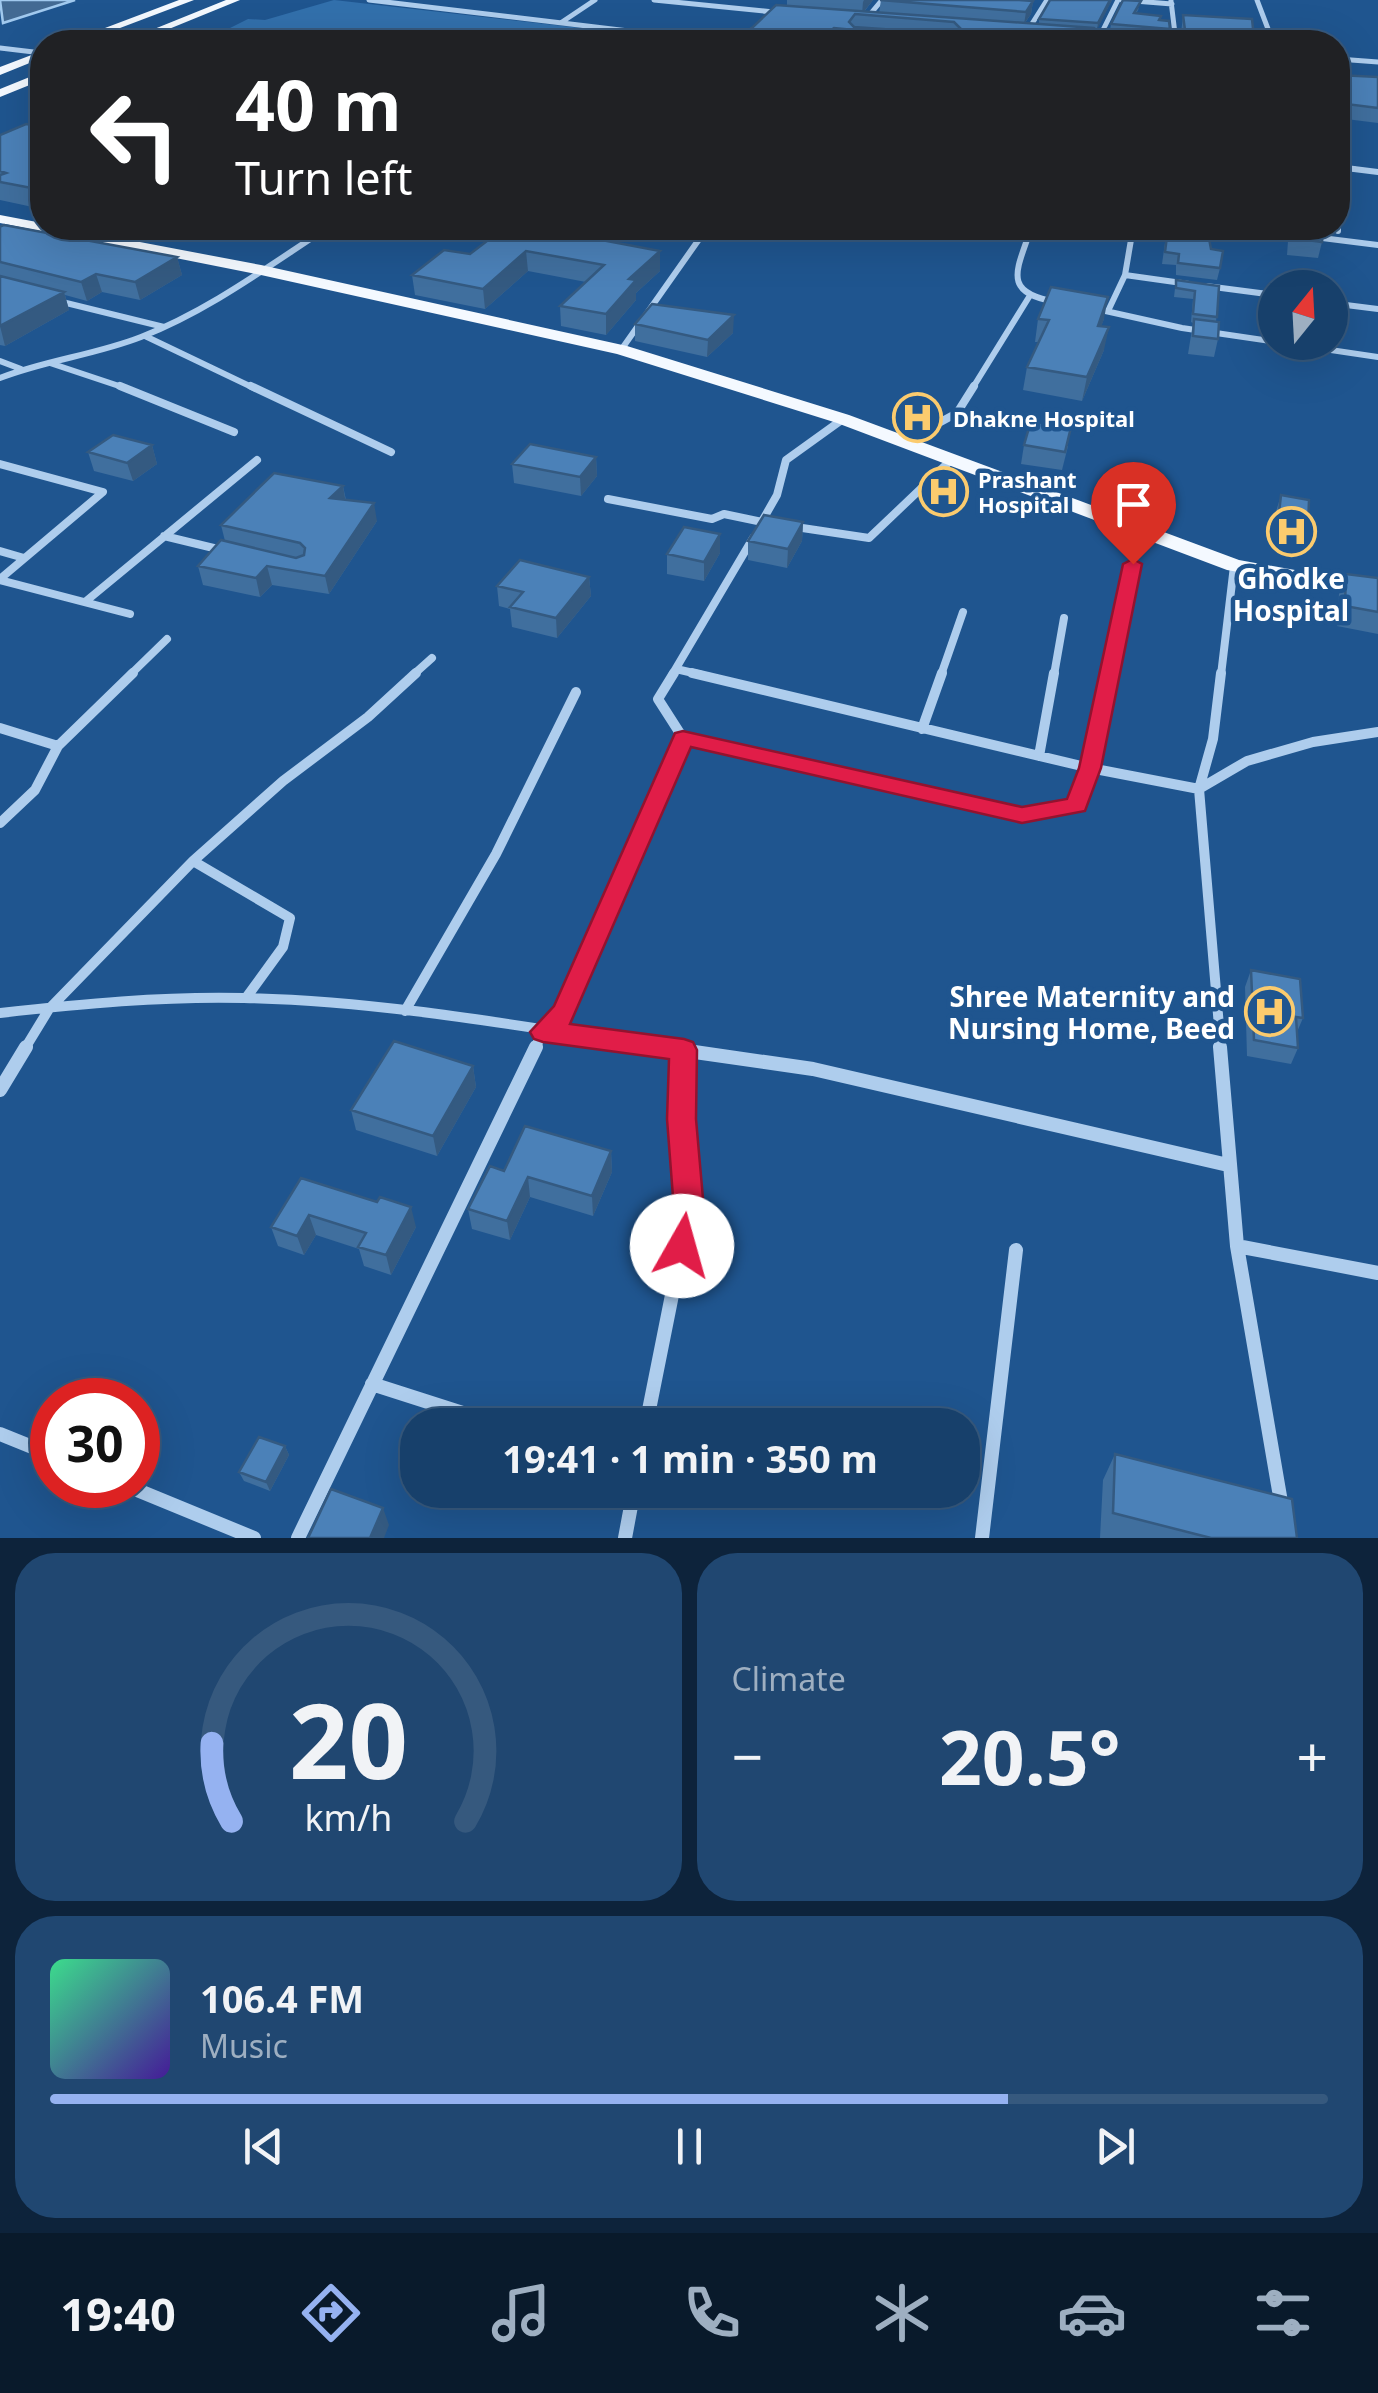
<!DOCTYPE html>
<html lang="en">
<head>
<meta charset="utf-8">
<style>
	body { margin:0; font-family:"Noto Sans",sans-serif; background:#204771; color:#f1f3f6; height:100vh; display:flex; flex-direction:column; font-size:38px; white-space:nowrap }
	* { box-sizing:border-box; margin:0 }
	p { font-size:32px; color:#9eafc1 }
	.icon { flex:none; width:55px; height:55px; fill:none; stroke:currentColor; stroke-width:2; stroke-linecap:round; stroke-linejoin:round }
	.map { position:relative; height:1538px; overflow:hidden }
	.sheet { display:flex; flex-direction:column; gap:15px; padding:15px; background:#0d233b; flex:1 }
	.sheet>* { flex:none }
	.banner { position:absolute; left:30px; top:30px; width:1320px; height:210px; border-radius:40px; box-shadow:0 10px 40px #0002,0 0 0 2px #36597e; background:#202124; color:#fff; overflow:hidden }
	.needle { width:65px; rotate:18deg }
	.tools { position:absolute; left:1258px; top:270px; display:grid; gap:20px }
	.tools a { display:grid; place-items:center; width:90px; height:90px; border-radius:50%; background:#17406b; box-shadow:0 10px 40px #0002,0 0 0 2px #36597e; font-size:50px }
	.speed { position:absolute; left:30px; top:1378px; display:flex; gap:20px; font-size:50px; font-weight:700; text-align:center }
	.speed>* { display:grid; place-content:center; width:130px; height:130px; border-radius:50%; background:#17406b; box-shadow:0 10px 40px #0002,0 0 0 2px #36597e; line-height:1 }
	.speed .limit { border:15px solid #d22; background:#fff; color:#111 }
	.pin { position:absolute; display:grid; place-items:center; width:85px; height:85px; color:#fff; margin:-102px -42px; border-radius:50% 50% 50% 0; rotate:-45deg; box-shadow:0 0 10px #0007 }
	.pin .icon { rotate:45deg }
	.me { position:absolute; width:110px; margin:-55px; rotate:7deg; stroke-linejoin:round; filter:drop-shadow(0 0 8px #0008) }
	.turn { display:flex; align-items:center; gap:35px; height:210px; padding:0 40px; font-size:45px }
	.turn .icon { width:130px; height:130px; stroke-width:2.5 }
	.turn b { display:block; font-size:70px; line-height:85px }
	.big { font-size:75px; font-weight:700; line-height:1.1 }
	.sheet .tile { flex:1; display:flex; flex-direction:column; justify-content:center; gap:15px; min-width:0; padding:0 35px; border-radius:40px; background:#204771 }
	.sheet .dial { align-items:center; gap:0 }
	.dial svg { height:260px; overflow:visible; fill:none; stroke:#36597e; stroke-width:7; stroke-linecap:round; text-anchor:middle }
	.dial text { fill:#f1f3f6; stroke:none }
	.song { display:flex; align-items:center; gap:30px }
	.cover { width:120px; height:120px; border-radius:15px; background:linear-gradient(135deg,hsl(150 70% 55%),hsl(260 70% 35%)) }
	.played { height:10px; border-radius:5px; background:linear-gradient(90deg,#95b2f1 75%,#36597e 75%) }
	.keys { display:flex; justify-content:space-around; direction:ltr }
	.heat { display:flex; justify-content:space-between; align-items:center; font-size:55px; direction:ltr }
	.sheet .tiles { flex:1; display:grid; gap:15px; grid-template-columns:1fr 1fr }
	.tile:last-child { grid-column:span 2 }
	.trip { position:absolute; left:400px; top:1408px; width:580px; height:100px; border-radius:40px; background:#17406b; box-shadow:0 10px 40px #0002,0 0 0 2px #36597e; font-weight:700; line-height:100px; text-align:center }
	.dock { display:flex; height:160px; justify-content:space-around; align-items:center; background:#091a2b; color:#9eafc1 }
	.dock .icon { width:70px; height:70px }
	.dock .active { color:#95b2f1 }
	.dock b { font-size:45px; color:#f1f3f6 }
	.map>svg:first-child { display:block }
</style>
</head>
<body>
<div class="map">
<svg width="1378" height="1538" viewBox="0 0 1378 1538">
	<rect width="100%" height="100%" fill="#1f558f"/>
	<path fill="#3270ac" d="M334,0L651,36L654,40L202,42L248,19L265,20Z"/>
	<path fill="#436a93" stroke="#a1c9ee" stroke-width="2.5" d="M0,0H75L3,23Z"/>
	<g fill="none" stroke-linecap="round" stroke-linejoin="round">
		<path stroke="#aecded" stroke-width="5" d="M369,0L637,32L662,38L661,42
			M654,0L783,13
			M1122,0L1172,4
			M1257,0L1273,42
			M1171,1L1176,42
			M562,22L595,0
			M1028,30L1047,0
			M847,42L882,0
			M1097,42L1118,0
			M0,48L42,53
			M1338,59L1378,62
			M1338,167L1355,169"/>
		<path stroke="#aecded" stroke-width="6" d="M1338,167L1378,172
			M1338,217V231
			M1031,228C1017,271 1001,292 1056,302
			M1241,228L1378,245
			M1125,275L1189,284
			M1206,286L1275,295
			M54,300L164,327
			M1330,303L1378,309
			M1092,308L1182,328L1378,357
			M1108,311L1125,275L1133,228
			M145,336L256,389
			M621,350L707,228
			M0,361L21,369
			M50,363L128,389
			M0,378C46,360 95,355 141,337C208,311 267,267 327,228
			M972,389L1029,297"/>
		<path stroke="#aecded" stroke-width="8" d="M120,386L234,432
			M251,386L391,452
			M904,442L957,413L974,386
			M0,464L103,492L0,579
			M608,499L712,519L724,514L767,523
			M761,523L777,495L786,460L843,419
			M789,526L869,538L951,460
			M164,536L226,551
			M0,551L24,558
			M0,580L130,614
			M85,602L257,460
			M676,669L702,675
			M130,675L167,639
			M413,675L432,658
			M672,675L753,538
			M941,675L963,612
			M1054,675L1064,618
			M1110,675L1140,531
			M1221,675L1234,566"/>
		<path stroke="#aecded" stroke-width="10" d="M692,673L1090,768L1110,673
			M0,728L58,746
			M922,729L942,673
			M683,738L1022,815L1076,805L1090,768L1199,789L1247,761L1313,742L1378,732
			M1039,756L1054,673
			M0,823L35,790L58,746L133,673
			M193,861L290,918L283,947L246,998
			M405,1011L496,854L576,692
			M0,1013C81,1004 162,996 244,998C389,1001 535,1029 678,1050
			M24,1050L49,1009L193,861L283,781L368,717L416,673
			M534,1050L543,1032L564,1013L683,738L658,699L674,673
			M1221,1050L1199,789L1213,739L1221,673"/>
		<path stroke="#aecded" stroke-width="14" d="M660,1047L813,1069L1228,1165
			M1220,1047L1237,1246L1282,1508
			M0,1090L26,1047
			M1237,1246L1378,1273
			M372,1384L500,1425
			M646,1425L689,1210L681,1119L684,1050
			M0,1434L52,1455
			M125,1485L254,1538
			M298,1538L536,1047
			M625,1538L634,1490
			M982,1538L1016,1250"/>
		<path fill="#f4f9ff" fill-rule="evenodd" d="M179,0H194L83,42H68Z
			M226,0H240L137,42H122Z
			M42,51V58L0,75V67Z
			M42,72V80L0,97V89Z
			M0,215L42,223V228H66L261,265L627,346L849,415L1239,560L1378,585V597L1227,570L837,423L617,354L261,275L0,223Z"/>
	</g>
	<path fill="#406f9e" d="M787,0H873L864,12L879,13L881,0L1033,1L1031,14L1025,23L1039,24V19L1050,0H1112L1096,30L1100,34L1110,30L1111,24L1139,8L1136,14L1160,20L1170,29L1169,33L1181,34L1183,15L1254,38L1263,42H833L787,6Z
		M1338,75L1378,77V123L1338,118Z
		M42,127V209L0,200V135Z
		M0,227L177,257L182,275L140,300L102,292L87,301L65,295L69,310L5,346L0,345Z
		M238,228H279L269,234Z
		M504,228L660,271L636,293V300L606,335L561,326L560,306L586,282L528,271L485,309L415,295L412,275L470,254Z
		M851,228H896L891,241L851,237Z
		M1167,228H1207L1211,249L1220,268L1217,280L1176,275V265L1162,264Z
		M1291,228L1322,242L1318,258L1287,255L1288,241Z
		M1176,280L1219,286L1216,322L1218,339L1214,357L1188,354L1193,323L1191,322L1193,299L1174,297Z
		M1038,319H1104L1101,326L1104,350L1082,401L1023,390L1027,367L1039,342H1035Z
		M635,324L733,333L707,357L635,341Z
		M152,445L157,464L133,481L94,471L88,452Z
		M1024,445L1068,446L1062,470L1021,464Z
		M596,457L597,476L581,496L514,483L512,464Z
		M343,486L346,500L377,521L329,594L272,585L260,597L203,585L198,566L225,541L221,525Z
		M1281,495L1308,528L1302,547L1272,542L1275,515Z
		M803,522L802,541L787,568L748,560V541Z
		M720,553L704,581L667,574V554Z
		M1346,574L1378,578V634L1337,626L1339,594Z
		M589,577L591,596L557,638L512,627L510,609L499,606L497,586Z
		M1251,970L1303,1018L1297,1032L1298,1048L1291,1064L1247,1056L1245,987Z
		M473,1066L476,1087L437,1156L356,1130L351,1110Z
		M611,1151L612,1172L593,1216L530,1197L510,1240L472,1229L468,1209L504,1171Z
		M301,1178L416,1227L391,1275L364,1266L359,1249L316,1235L304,1255L278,1246L271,1227Z
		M285,1446L289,1455L270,1491L244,1481L239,1472Z
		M1115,1454L1297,1538H1100L1103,1480Z"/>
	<path fill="#345a81" d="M864,0H873L862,14L863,2Z
		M1110,0H1112L1097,30L1098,23Z
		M1033,1L1031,14L1024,24L1026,12Z
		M834,28L832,42H814Z
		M267,228H279L269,234Z
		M526,251L528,271L485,309L483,289Z
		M660,251V271L636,293V300L606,335V314L629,279Z
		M177,257L182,275L140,300L135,282Z
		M96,274L102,292L87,301L81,282Z
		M64,292L69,310L5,346L0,326Z
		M1108,297L1104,319L1093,349L1098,326Z
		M734,315L733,333L707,357L708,340Z
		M1109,327L1104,350L1082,401L1087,377Z
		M152,445L157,464L133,481L127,463Z
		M596,457L597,476L581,496L580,477Z
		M343,486L346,504L330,498Z
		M374,503L377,521L329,594L325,576Z
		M803,522L802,541L787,568L788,549Z
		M720,534V553L704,581V562Z
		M267,566L272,585L260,597L256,578Z
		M589,577L591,596L557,638L556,618Z
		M473,1066L476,1087L437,1156L433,1136Z
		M611,1151L612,1172L593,1216L592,1196Z
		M528,1177L530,1197L510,1240L507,1221Z
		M411,1207L416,1227L391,1275L386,1255Z
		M309,1215L316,1235L304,1255L297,1236Z
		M285,1446L289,1455L270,1491L266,1482Z
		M383,1508L389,1525L384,1538H370Z"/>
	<path fill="#4b81b8" stroke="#345a81" stroke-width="2.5" fill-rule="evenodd" d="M880,0H1019L1033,1L1026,12Z
		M1050,0H1110L1098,23L1039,19Z
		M1123,0L1141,1L1134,13L1161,16L1159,20L1169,21L1170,29L1111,24Z
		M776,5L1094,28L1100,34L1107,29L1181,34L1185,30L1183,15L1252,19L1254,38L1264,39L1262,42H910L916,36L834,28L814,42H729L753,27ZM855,14L954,22L960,28L953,34L854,27L849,22Z
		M1338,75L1378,77V108L1338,103Z
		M26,124L42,127V190L0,182V175L6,173L0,171V135Z
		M4,225L177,257L135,282L96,274L81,282L0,262V227Z
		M504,228H538L660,251L629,279L636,280L606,314L560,306L604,265L526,251L483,289L412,275L444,250L470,254Z
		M1168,228H1207L1211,249L1223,251L1220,268L1178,263L1179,254L1165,252Z
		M1292,228H1323L1322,242L1292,238Z
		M0,276L64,292L0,326Z
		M1176,280L1219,286L1217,317L1193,314L1195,291L1176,288Z
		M1051,287L1108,297L1098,326L1109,327L1087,377L1027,367L1049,320L1038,319Z
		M652,304L734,315L708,340L635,324Z
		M1194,319L1219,322L1218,339L1193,336Z
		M1031,421L1071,427L1065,452L1024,445Z
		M113,435L152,445L127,463L88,452Z
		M530,444L596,457L580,477L512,464Z
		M274,473L343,486L330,498L374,503L325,576L267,566L256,578L198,566L221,540L296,558L304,555L305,548L300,543L221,525Z
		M1281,495L1309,500L1308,528L1278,522Z
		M764,515L803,522L788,549L748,541Z
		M684,527L720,534L704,562L667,554Z
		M520,560L589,577L556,618L510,607L523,592L497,586Z
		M1346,574L1378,578V612L1345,606Z
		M1251,970L1300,979L1303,1018L1296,1017L1298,1048L1254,1040Z
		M394,1041L473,1066L433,1136L351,1110Z
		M525,1126L611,1151L592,1196L528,1177L507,1221L468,1209L490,1166L504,1171Z
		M301,1178L377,1202L380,1197L411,1207L386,1255L358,1247L366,1233L309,1215L297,1236L271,1227Z
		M259,1437L285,1446L266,1482L239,1472Z
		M1115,1454L1292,1499L1297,1538H1211L1113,1513Z
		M331,1489L383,1508L370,1538H308Z"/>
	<path fill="#e11d48" stroke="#92132f" stroke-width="2.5" d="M1133,559L1142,564L1101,768L1085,811L1022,823L691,747L570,1024L684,1039L693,1042L697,1050L696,1119L704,1210L693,1256L682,1260L671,1256L666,1246L674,1210L667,1119L669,1059L543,1042L534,1039L530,1032L554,1006L675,733L683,731L1022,807L1067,799L1079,768L1123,564Z"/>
	<defs>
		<symbol id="hospital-ring" viewBox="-11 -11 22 22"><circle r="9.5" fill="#1f558f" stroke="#fbcb6e" stroke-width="1.5"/><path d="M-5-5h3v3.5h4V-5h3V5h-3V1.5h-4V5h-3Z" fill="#fbcb6e"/></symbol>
	</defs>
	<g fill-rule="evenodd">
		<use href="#hospital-ring" x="890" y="390" width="55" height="55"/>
		<use href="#hospital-ring" x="916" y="464" width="55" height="55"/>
		<use href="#hospital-ring" x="1264" y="504" width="55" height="55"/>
		<use href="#hospital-ring" x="1242" y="984" width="55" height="55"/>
	</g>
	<g text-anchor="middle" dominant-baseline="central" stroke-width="9" stroke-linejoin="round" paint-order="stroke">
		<g font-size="22" font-weight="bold" fill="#fff" stroke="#1f558f" text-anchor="start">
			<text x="953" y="418">Dhakne Hospital</text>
			<text x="978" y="479">Prashant<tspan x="978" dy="25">Hospital</tspan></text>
		</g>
		<g font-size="28" font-weight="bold" fill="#fff" stroke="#1f558f">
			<text x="1291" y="578">Ghodke<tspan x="1291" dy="32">Hospital</tspan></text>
			<text x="1235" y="996" text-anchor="end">Shree Maternity and<tspan x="1235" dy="32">Nursing Home, Beed</tspan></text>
		</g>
	</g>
</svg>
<div class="tools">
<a><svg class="needle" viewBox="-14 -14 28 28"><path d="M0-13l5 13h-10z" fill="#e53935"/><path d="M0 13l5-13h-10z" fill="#9eafc1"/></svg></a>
</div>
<div class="speed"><div class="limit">30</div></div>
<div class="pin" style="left:1133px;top:564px;background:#d93025"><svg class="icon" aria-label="arrive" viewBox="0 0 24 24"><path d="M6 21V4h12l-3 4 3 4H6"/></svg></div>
<svg class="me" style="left:682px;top:1246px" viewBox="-20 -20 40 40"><circle r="19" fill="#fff"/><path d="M0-13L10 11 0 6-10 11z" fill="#e11d48"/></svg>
<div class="trip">19:41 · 1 min · 350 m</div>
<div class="banner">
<div class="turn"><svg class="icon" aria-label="left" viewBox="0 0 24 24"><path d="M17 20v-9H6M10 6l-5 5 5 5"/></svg><div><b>40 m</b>Turn left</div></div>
</div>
</div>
<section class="sheet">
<div class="tiles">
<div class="tile dial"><svg viewBox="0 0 100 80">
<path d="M14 69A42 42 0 1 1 86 69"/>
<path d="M14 69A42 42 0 0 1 8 45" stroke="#95b2f1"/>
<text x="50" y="56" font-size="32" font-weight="700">20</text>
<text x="50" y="72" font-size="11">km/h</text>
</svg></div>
<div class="tile"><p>Climate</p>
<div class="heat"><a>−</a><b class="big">20.5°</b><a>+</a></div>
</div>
<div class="tile">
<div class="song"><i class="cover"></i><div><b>106.4 FM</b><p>Music</p></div></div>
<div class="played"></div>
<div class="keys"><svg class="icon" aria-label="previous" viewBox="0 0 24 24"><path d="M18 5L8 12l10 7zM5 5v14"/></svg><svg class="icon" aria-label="pause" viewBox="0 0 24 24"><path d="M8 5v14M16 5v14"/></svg><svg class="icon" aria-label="next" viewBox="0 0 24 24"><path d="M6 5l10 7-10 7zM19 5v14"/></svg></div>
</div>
</div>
</section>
<nav class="dock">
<b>19:40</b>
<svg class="icon active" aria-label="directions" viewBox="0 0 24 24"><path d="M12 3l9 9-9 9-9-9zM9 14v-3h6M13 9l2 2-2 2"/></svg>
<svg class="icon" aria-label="music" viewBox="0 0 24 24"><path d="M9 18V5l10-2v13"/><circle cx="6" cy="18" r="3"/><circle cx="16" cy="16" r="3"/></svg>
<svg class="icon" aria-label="phone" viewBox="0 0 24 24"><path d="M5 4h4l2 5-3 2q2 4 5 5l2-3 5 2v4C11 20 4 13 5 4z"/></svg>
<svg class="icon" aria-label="climate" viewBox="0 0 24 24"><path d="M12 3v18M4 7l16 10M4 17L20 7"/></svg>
<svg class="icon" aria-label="car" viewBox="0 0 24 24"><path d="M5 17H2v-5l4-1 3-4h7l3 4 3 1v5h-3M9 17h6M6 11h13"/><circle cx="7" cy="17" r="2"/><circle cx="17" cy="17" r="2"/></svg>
<svg class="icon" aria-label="filters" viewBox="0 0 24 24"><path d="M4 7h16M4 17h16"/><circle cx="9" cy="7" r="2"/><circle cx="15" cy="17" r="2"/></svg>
</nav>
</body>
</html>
